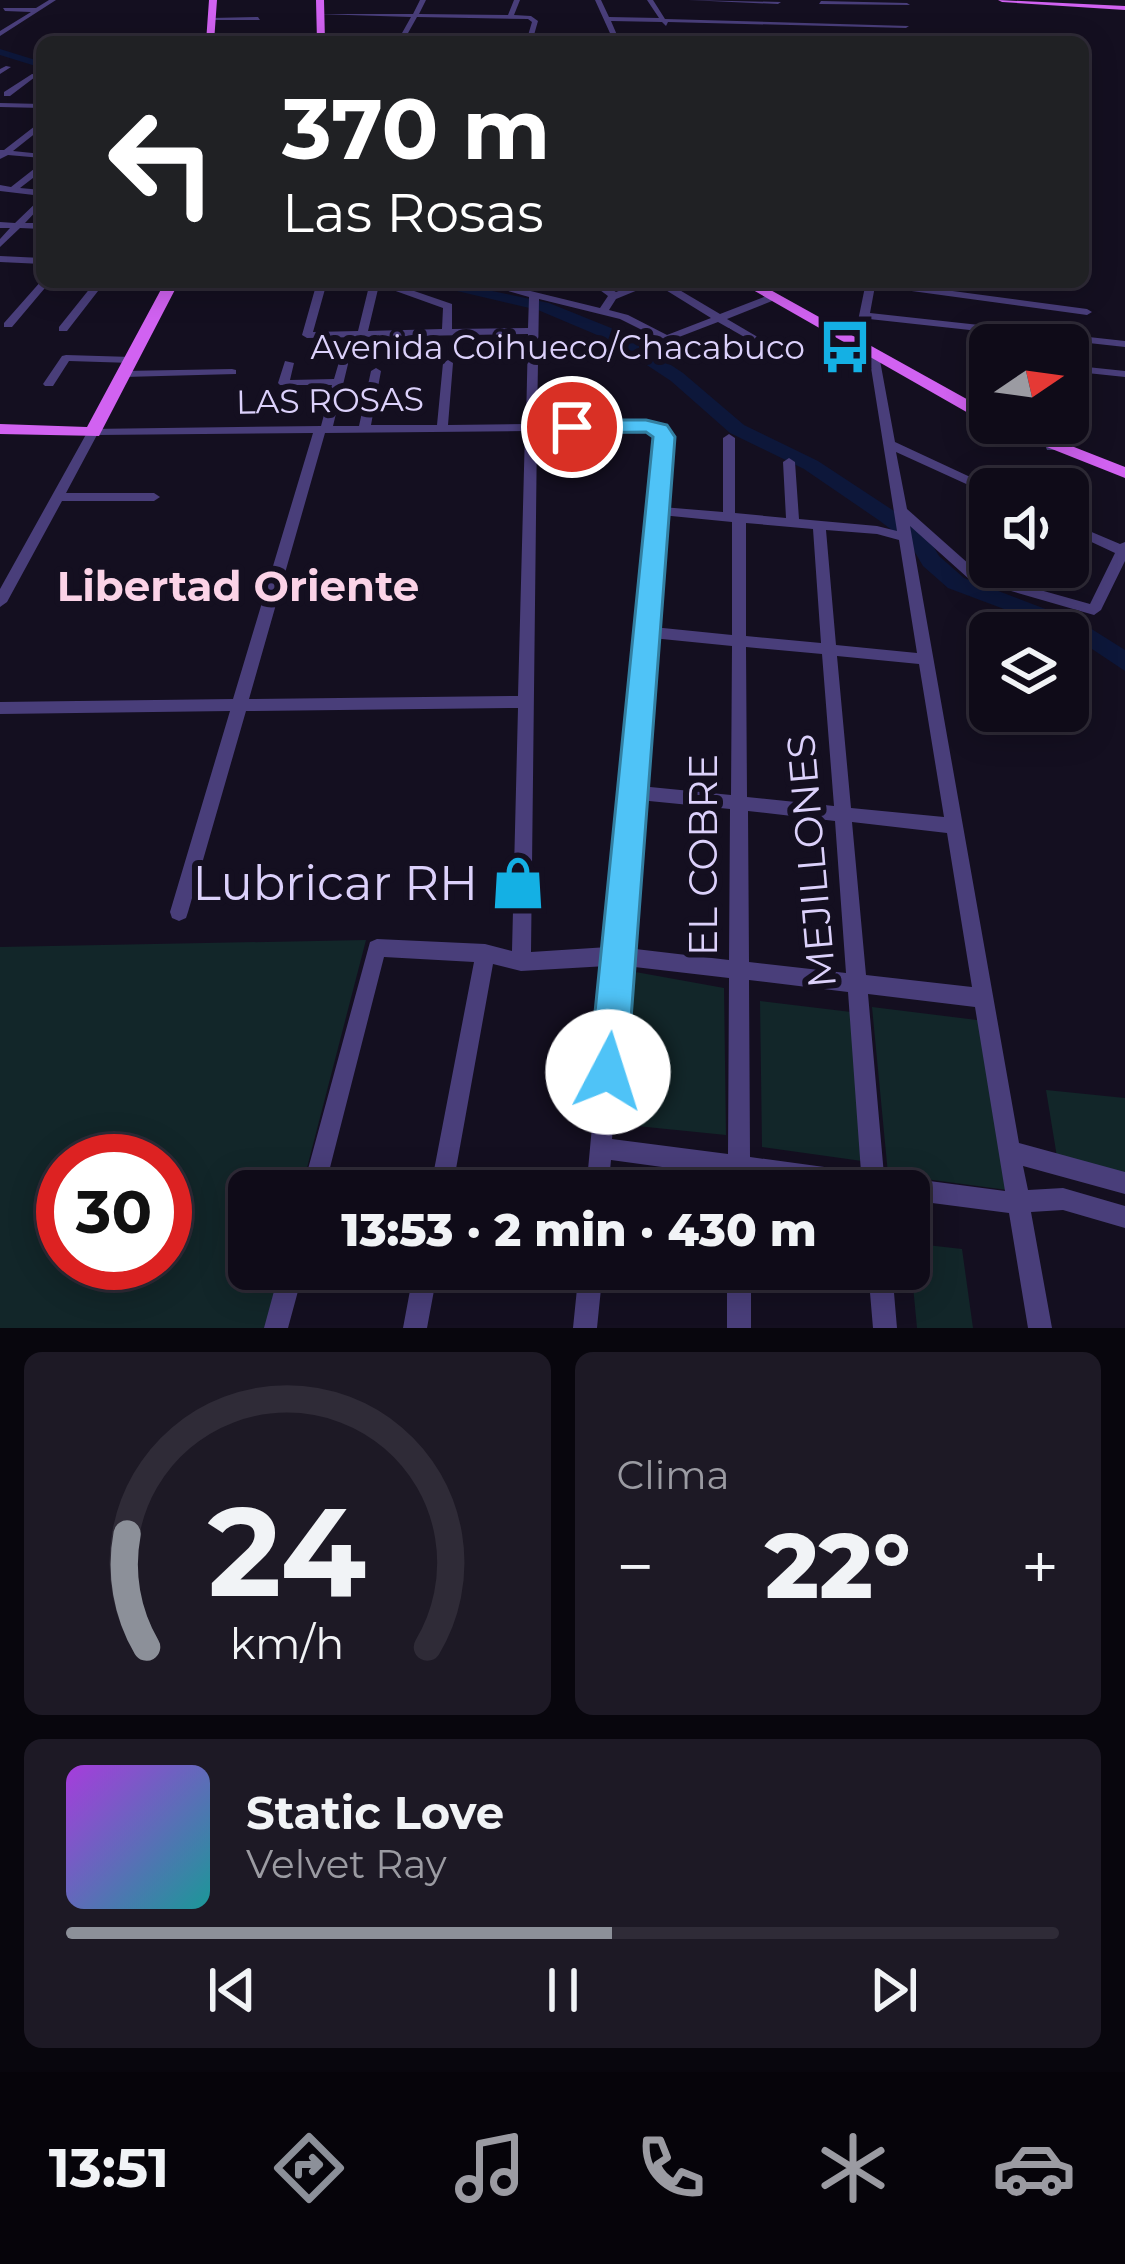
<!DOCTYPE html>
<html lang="es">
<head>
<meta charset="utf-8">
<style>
	body { margin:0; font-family:Montserrat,sans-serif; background:#1d1925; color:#f1f3f6; height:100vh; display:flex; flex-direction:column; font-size:45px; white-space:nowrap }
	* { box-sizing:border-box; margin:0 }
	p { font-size:39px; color:#9b9ba2 }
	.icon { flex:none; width:66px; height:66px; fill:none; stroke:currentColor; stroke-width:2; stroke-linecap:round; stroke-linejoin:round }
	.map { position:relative; height:1328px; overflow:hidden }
	.panel { display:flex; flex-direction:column; gap:24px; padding:24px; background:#08060d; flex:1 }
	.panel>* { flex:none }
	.hud { position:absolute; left:36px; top:36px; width:1053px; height:252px; border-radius:18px; box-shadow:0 6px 30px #0003,0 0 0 3px #2f2b37; background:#202124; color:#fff; overflow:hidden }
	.needle { width:78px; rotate:77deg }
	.fabs { position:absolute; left:969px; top:324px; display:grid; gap:24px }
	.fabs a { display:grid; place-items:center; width:120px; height:120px; border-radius:18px; background:#0f0b18; box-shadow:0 6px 30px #0003,0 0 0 3px #2f2b37; font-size:60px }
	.speed { position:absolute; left:36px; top:1134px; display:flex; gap:24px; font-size:60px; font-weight:700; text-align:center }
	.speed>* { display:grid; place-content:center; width:156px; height:156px; border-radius:50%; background:#0f0b18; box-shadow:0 6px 30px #0003,0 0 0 3px #2f2b37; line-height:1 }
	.speed .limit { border:18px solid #d22; background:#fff; color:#111 }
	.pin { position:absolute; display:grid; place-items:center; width:102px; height:102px; color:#fff; margin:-51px; border:6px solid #fff; border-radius:50%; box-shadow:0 3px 12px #0007 }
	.me { position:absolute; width:132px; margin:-66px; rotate:5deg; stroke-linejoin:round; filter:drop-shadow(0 0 9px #0008) }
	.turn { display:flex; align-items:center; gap:42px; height:252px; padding:0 48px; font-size:54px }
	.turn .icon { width:156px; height:156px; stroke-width:2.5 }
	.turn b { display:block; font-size:84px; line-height:102px }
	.big { font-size:90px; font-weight:800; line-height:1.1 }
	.panel .card { flex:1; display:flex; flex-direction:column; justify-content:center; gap:18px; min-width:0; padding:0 42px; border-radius:18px; background:#1d1925 }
	.panel .dial { align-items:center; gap:0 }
	.dial svg { height:312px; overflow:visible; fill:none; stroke:#2f2b37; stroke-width:7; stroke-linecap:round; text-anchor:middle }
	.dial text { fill:#f1f3f6; stroke:none }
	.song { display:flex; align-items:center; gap:36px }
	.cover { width:144px; height:144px; border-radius:18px; background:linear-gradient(135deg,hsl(280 70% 55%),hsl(180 70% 35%)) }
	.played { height:12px; border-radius:6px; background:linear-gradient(90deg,#8c9099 55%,#2f2b37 55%) }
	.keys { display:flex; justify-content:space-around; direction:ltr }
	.heat { display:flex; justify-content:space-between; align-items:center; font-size:66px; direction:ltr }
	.panel .tiles { flex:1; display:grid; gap:24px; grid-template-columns:1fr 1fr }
	.card:last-child { grid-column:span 2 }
	.trip { position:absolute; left:228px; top:1170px; width:702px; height:120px; border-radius:18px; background:#0f0b18; box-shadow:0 6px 30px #0003,0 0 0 3px #2f2b37; font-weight:800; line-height:120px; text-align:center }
	.dock { display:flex; height:192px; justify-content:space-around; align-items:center; background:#06040a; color:#9b9ba2 }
	.dock .icon { width:84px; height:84px }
	.dock .on { color:#8c9099 }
	.dock b { font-size:54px; color:#f1f3f6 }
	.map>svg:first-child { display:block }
</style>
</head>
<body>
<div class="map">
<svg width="1125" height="1328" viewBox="0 0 1125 1328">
	<rect width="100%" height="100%" fill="#140f20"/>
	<path fill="#122629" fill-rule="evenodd" d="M366,940L301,1191H249V1269H280L265,1328H0V947ZM63,1161H165V1263H63Z
		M630,971L724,988L726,1135L617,1124Z
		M760,1001L851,1012L862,1161L762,1147Z
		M872,1007L985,1021L1015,1191L888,1174Z
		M1046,1090L1125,1098V1175L1057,1157Z
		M909,1243L962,1249L973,1328H917Z"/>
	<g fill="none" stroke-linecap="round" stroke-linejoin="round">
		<path fill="#0d173a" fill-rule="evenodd" d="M0,49L42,62V68L0,55Z
			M419,282H450L549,303L621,332L683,373L744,425L818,461L894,511L926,534L939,556L964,578L1082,623L1125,650V671L1068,633L948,588L923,566L910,544L880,521L804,469L730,433L671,381L609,340L538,310Z"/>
		<path fill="#493e7a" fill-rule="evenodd" d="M49,0H56L0,36V31L31,12L5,11L3,8H36Z
			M420,0H426L419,14L508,15L514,0H520L514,15L531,16L538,21L532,42H526L532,22L528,19L417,17L403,42H397L411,17L317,14H413Z
			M595,0H601L609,17L659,18L647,0H653L665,19L909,26L906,28L668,22L666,26L662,22L611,21L620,42H614Z
			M688,0L781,2L778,4Z
			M821,1L907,3L910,5L819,4Z
			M258,17L260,20H208L211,18Z
			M672,33L905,37L908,39L905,41L670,36Z
			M6,66L11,67L0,74V69Z
			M32,74L42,75V79L35,77L10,96H4V92Z
			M0,103L42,104V108L0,107Z
			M35,126L42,128L13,151L42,154V158L8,155L0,159V150H4Z
			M39,165H42V171L20,188L42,190V196L0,191V185L11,187Z
			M42,197V205L25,223H42V229L20,228L0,247V239L10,228H0V222L15,223Z
			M0,256L42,258V264L0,262Z
			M42,280V282H50L12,327H4V323Z
			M95,282H105L67,331H59V327Z
			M317,282H327L313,332L358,331L370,282H388L452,304V329L528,328L529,297L477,282H494L600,308L608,296L589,282H601L616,292L642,282H666L720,314L769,295H777V299L727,319L766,342L767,344L762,347L718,322L666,342L620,319L539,299L537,424L647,422L666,429L662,507L723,512V438L729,434L735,438V513L786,518L783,462L789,458L795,462L799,519L877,526L897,531L869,355L874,352L879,355L895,442L996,489H990V494L986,493L896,452L907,509L979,573L1090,604L1115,553L1068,531V522L1120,544L1125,542V561L1101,610L1094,615L969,579L910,526L1019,1143L1125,1172V1194L1023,1166L1028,1190L1063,1188L1125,1206V1228L1063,1210L1031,1212L1052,1328H1028L1009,1213L909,1200V1191H841L750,1179V1191H728V1176L611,1160L608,1191H586L607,966L521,971L493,964L452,1191H430L474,962L384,957L324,1191H302L370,942L377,939L485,944L512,951L518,708L246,711L188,912L186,918L179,921L172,918L170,912L230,711L0,714V702L233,699L313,433L97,435L66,493H154L160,497L154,501H62L7,602L0,607V589L89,429L321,426L332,385H280L278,383L285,361L294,363L290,380L334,379L339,362H347L348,364L333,426H359L371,371L376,368L381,371L371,425H437L443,363L448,360L453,363L448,425L526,424L528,334L307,338L302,335ZM655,283L656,284L711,318L667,335L628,315L609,310L616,299ZM379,285L443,308L442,329L368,331ZM645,430L656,434L608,947L531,952L537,431ZM525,431L518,696L249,699L325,433ZM661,515L732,522V635L653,627ZM746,523L813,529L821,643L746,636ZM826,530L877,534L899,540L917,653L836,645ZM652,638L732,646L731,795L640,786ZM746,647L822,654L834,806L747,797ZM837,656L919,664L944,817L851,808ZM639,800L730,809L729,960L627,948ZM748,811L835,821L846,973L749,962ZM852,822L947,833L972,987L866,975ZM626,966L729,978L728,1154L612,1139ZM749,980L848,992L861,1172L750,1157ZM868,994L975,1007L1005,1191L884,1175Z
			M866,282H891L936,288L938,283L941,282L946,285L945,290L1087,309L1092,312L1087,315L875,286L870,313L1125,341V347L869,319L863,345L854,347L853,345Z
			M66,355L132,357L137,360L132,363L69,361L53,386H45L43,384L62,356Z
			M1068,365L1125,371V377L1068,371Z
			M232,369L236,370V374L124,377L119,374L124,371Z
			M1036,423H1048L1057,447L1055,450H1047Z
			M280,1269H304L288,1328H264Z
			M414,1269H438L427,1328H403Z
			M579,1269H603L597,1328H573Z
			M727,1269H751V1328H727Z
			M868,1269H892L897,1328H873Z"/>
		<path fill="#d162f1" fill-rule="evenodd" d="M209,0H217L214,42H206Z
			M316,0H324L325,42H317Z
			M998,0L1125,6V10L1002,2Z
			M165,282H179L99,436L0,434V424L87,427Z
			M739,282H756L990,412V423H1013L1125,467V478L984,422Z"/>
	</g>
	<path fill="#4fc3f7" stroke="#337fa1" stroke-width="3" d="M646,420L667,425L675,437L627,1072L621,1085L608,1090L595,1085L589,1072L653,437L646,432L572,433L562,427L572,420Z"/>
	<defs>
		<symbol id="bus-bare" viewBox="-9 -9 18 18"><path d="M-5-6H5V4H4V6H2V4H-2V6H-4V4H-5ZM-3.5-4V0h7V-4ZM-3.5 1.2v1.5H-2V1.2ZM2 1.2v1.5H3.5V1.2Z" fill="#14b0e4" stroke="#140f20" stroke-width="2.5" paint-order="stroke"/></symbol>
		<symbol id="shop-bare" viewBox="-9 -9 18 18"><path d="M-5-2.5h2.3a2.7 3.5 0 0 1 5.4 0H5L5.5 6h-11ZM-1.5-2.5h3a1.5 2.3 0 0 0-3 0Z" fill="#14b0e4" stroke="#140f20" stroke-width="2.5" paint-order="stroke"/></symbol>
	</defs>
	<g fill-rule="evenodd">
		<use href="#bus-bare" x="807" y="309" width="76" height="76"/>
		<use href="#shop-bare" x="480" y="845" width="76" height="76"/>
	</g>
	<g text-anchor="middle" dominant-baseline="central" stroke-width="12" stroke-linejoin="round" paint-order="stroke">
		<g font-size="33" fill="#dcd1fb" stroke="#140f20" text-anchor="end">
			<text x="805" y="347">Avenida Coihueco/Chacabuco</text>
		</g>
		<g font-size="33" fill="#dcd1fb" stroke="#140f20">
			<text transform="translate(330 400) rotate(-1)">LAS ROSAS</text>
		</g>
		<g font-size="39" fill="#dcd1fb" stroke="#140f20">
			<text transform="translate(703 855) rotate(-90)">EL COBRE</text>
			<text transform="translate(811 861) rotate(-95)">MEJILLONES</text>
		</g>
		<g font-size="42" font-weight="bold" fill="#fbd3e7" stroke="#140f20">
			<text x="238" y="586">Libertad Oriente</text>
		</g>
		<g font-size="48" fill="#dcd1fb" stroke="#140f20" text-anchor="end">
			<text x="478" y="883">Lubricar RH</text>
		</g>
	</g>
</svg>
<div class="fabs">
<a><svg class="needle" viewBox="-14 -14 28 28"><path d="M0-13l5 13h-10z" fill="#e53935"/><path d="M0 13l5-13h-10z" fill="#9b9ba2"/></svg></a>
<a><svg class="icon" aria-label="sound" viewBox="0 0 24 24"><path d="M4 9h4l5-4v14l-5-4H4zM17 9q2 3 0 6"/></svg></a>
<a><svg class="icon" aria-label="layers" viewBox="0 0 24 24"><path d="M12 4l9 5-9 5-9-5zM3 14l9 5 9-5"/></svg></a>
</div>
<div class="speed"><div class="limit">30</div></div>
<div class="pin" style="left:572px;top:427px;background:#d93025"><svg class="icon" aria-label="arrive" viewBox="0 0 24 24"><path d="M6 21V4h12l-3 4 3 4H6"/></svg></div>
<svg class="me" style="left:608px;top:1072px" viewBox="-20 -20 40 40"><circle r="19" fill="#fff"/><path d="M0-13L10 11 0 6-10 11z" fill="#4fc3f7"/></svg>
<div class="trip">13:53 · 2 min · 430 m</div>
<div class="hud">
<div class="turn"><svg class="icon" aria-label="left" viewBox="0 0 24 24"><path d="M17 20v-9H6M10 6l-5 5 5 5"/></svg><div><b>370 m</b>Las Rosas</div></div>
</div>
</div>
<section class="panel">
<div class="tiles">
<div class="card dial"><svg viewBox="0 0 100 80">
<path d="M14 69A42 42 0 1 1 86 69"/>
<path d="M14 69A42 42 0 0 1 9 40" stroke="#8c9099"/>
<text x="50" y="56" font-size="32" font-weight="700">24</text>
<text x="50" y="72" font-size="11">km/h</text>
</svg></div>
<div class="card"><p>Clima</p>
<div class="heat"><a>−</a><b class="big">22°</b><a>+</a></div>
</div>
<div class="card">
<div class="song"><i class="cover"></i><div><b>Static Love</b><p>Velvet Ray</p></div></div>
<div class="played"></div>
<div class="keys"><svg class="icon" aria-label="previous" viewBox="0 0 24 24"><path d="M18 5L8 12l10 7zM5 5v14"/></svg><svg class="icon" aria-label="pause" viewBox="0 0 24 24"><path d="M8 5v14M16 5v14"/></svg><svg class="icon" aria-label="next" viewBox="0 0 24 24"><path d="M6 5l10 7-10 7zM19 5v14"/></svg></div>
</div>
</div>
</section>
<nav class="dock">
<b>13:51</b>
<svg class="icon on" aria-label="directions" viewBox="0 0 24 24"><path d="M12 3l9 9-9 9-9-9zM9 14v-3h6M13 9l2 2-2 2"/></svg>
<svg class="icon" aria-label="music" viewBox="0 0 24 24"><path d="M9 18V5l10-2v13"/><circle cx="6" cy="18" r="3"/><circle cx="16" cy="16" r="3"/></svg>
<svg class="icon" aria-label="phone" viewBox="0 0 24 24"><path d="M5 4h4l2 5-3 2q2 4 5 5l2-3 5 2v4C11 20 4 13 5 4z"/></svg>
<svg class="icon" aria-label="climate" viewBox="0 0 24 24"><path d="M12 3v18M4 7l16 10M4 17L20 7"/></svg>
<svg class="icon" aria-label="car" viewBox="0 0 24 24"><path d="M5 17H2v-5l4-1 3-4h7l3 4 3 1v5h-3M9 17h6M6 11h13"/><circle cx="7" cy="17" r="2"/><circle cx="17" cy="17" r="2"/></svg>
</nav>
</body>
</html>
